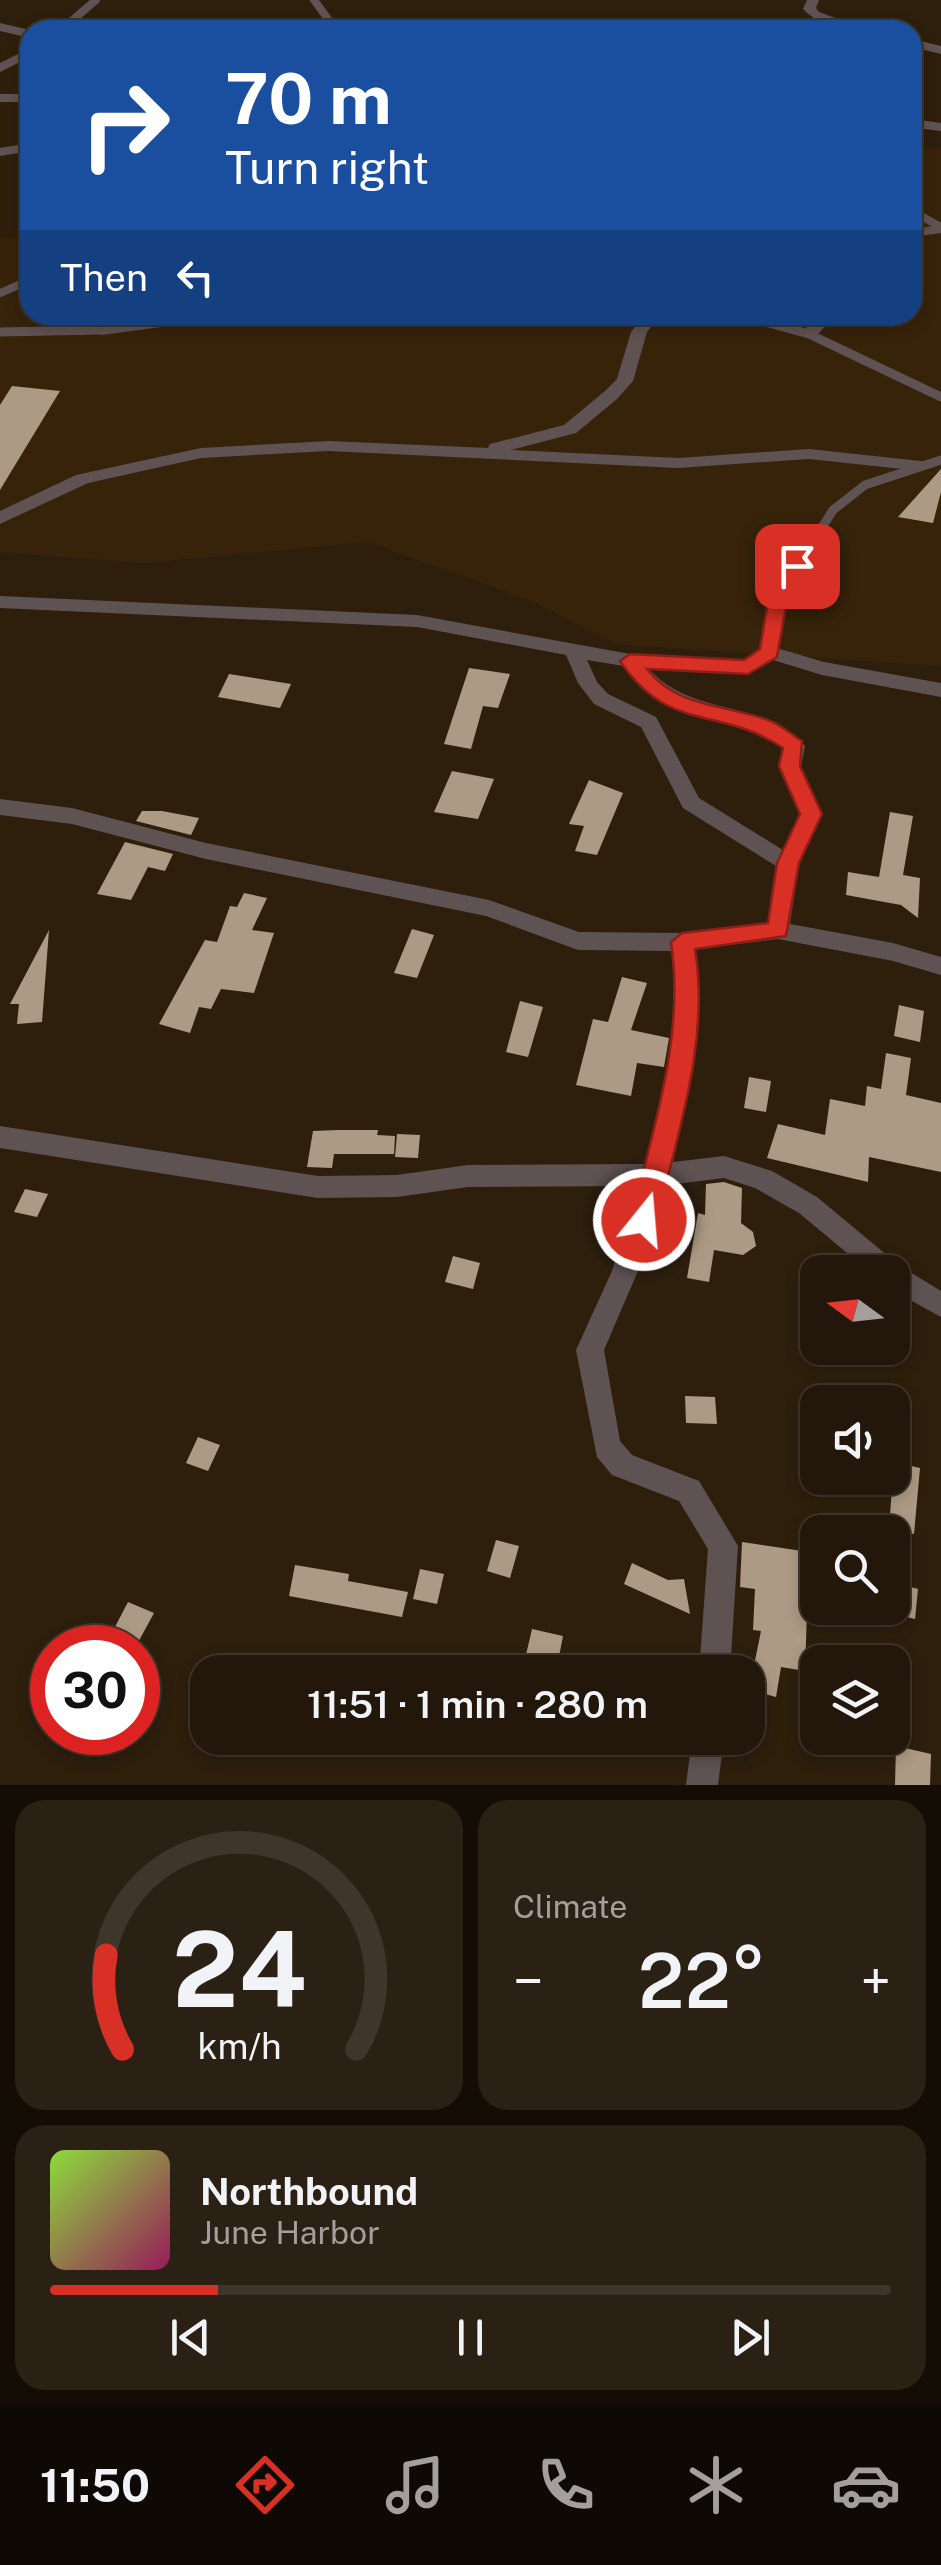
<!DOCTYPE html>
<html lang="en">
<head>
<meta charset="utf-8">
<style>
	body { margin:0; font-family:"Public Sans",sans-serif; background:#2a2013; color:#f1f3f6; height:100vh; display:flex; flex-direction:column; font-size:38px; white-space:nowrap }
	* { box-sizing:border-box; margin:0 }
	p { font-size:32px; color:#a29f9c }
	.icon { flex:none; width:55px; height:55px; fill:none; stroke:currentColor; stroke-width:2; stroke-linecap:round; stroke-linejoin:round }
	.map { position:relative; height:1785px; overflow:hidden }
	.details { display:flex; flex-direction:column; gap:15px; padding:15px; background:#130d06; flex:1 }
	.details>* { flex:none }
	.banner { position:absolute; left:20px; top:20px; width:902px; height:305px; border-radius:30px; box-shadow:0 5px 15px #0003,0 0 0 2px #3f362b; background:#1a4fa0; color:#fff; overflow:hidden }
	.needle { width:65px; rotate:285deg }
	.tools { position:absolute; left:800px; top:1255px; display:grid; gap:20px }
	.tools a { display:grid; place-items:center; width:110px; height:110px; border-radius:20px; background:#22170a; box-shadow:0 5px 15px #0003,0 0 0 2px #3f362b; font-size:50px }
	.speed { position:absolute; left:30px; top:1625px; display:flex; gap:20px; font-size:50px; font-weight:700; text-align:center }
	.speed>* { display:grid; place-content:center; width:130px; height:130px; border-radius:50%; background:#22170a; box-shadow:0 5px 15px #0003,0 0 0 2px #3f362b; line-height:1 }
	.speed .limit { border:15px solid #d22; background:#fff; color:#111 }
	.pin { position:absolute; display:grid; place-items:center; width:85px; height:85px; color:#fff; margin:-42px; border-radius:20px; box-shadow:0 5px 15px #0006 }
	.me { position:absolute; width:110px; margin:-55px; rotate:17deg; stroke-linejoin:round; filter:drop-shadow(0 0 8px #0008) }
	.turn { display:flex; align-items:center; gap:35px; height:210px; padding:0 40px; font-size:45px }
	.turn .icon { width:130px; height:130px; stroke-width:2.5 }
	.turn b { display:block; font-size:70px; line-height:85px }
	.then { display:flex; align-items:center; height:95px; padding:0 40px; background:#0003; gap:20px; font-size:38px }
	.big { font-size:75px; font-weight:600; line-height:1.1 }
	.details .widget { flex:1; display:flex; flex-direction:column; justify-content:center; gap:15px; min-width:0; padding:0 35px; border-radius:30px; background:#2a2013 }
	.details .dial { align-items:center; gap:0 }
	.dial svg { height:260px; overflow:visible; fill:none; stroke:#3f362b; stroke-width:7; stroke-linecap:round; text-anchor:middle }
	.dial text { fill:#f1f3f6; stroke:none }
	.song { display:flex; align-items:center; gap:30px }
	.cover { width:120px; height:120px; border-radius:15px; background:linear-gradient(135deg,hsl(90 70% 55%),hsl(330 70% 35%)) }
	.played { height:10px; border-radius:5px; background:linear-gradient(90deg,#d93025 20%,#3f362b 20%) }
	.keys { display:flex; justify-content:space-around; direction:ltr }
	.heat { display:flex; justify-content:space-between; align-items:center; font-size:55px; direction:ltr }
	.details .tiles { flex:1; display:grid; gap:15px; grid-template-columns:1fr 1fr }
	.widget:last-child { grid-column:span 2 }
	.trip { position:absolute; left:190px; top:1655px; width:575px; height:100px; border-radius:30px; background:#22170a; box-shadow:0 5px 15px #0003,0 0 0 2px #3f362b; font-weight:600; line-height:100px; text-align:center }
	.menu { display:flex; height:160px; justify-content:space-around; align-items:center; background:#0e0904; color:#a29f9c }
	.menu .icon { width:70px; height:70px }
	.menu .current { color:#d93025 }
	.menu b { font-size:45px; color:#f1f3f6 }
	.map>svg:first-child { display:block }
</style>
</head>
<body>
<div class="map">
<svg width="941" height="1785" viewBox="0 0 941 1785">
	<rect width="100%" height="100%" fill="#2e1f0d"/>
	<path fill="#37230a" d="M913,146L941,149V666L616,644L532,601L368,542L144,563L0,552V239L30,236V315H912Z"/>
	<path fill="#ad9a84" d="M12,386L60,391L0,490V405Z
		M941,469V492L933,523L898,517Z
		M469,668L510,674L498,708L483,706L471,749L444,744Z
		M229,674L291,684L280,708L218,697Z
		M452,771L494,779L478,819L434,812Z
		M589,780L623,793L597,855L575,851L584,826L569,824Z
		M142,811H162L199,818L191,835L136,821Z
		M890,812L913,816L903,875L920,878L918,918L901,905L846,895L848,872L879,877Z
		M125,842L173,854L165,871L148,867L131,900L97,894Z
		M244,893L267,898L252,930L274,933L254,993L221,989L211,1009L199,1007L190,1033L159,1024L205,940L217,942L230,906L237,907Z
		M412,929L434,935L417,978L394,973Z
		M49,930L42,1022L17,1024L19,1004H10Z
		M622,977L647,983L631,1030L669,1038L664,1067L637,1063L631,1096L576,1085L593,1019L608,1022Z
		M520,1001L543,1007L528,1057L506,1052Z
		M899,1005L924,1011L920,1042L894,1036Z
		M886,1053L911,1058L906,1095L941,1103V1172L869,1157L868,1182L767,1158L778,1124L825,1135L830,1099L865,1106L867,1086L881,1089Z
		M749,1077L771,1081L766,1112L744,1108Z
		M338,1130H378L377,1135L395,1136L394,1154H334L332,1168L307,1167L313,1131Z
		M397,1134L420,1135L418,1158L395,1157Z
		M724,1182L742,1188L741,1223L753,1232L756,1246L743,1255L714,1250L709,1282L687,1278L698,1213L705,1215L706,1184Z
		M25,1189L48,1194L37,1217L14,1212Z
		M453,1256L480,1263L473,1289L445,1282Z
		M685,1396L715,1397L717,1424L686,1423Z
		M198,1437L220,1445L208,1471L186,1463Z
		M894,1462L920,1468L914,1534L889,1528Z
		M496,1540L519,1546L510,1578L487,1571Z
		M742,1542L809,1552L805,1671L781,1667L776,1697L749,1690L761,1631L753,1630L755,1589L740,1587Z
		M632,1563L668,1580L684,1579L690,1614L624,1584Z
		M295,1565L349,1574L348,1581L408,1592L402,1617L289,1596Z
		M420,1569L444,1574L437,1604L413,1599Z
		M892,1582L918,1589L915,1619L892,1613Z
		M128,1602L154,1613L135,1648H104Z
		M532,1629L563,1636L557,1667L525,1659Z
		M896,1746L931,1754L930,1785H895Z"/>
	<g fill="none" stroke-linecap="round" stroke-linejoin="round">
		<path stroke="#5f5252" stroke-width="8" d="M314,0L336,30
			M61,30L96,0
			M912,123L941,127
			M912,211L941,227
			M912,233L941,229
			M0,293L30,280"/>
		<path stroke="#5f5252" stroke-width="9" d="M740,315L809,334L941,397
			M0,332L102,330L114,315
			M770,652L779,595L833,510L865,485L941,460"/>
		<path fill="#5f5252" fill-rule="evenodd" d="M807,0H819L816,8L819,12L868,30C847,30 818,26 803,9Z
			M0,23L30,30V38L0,31Z
			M912,39L941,46V54L912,47Z
			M30,48V57L0,72V63Z
			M0,94H30V102H0Z
			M30,143V151L0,156V148Z
			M177,315H221L213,320L102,335L94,330L102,325Z
			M644,315H660L647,332L633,381L617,399L576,433L511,450L678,458L809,449L921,461L930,466L921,471L809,459L678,468L329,451L201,458L88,483L0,524V511L76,475L201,448L329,441L488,448L490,444L564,425L605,391L617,379L631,332Z
			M819,315H836L815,337H803V331Z
			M0,596L417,615L630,654L743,660L770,646L824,662L941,683V697L822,675L773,660L747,674L648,668C692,719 767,698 805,746L801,766L822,814L799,863L790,924L893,943L941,957V975L893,961L778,939L695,949C708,1023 688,1090 673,1162L724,1156L772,1171L817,1197L900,1266L941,1291V1317L892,1290V1272H870L799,1213L755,1188L724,1178L668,1185L638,1271L604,1350L620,1441L632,1455L699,1481L738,1546L730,1672H699L708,1549L679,1501L612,1475L597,1457L576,1350L612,1271L641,1186L468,1187L397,1197L318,1198L0,1148V1126L318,1176L397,1175L468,1165L647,1164C662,1094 684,1023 672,951L578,950L486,916L206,859L72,824L0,815V799L72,808L206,843L489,900L579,932L682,933L768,923L776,866L683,808L641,727L594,704L578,683L566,655L417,627L0,608ZM587,660L624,666L640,685L669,707L754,730L784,749L779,766L800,814L783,850L699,798L656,717L608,694L597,682Z
			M692,1738H724L718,1785H686Z"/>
	</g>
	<path fill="#d93025" stroke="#8d1f18" stroke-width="2.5" d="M790,562L806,566L788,595L777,657L748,674L647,669C677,708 724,704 768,720C780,724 791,734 802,741L800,766L822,814L799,863L786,936L695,949C710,1040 678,1132 657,1220L654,1228H635L631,1220C653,1128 685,1037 671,942L682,933L768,923L777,863L800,814L779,766L783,748C719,705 670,735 620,661L630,654L744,660L760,649L769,595Z"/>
</svg>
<div class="tools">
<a><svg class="needle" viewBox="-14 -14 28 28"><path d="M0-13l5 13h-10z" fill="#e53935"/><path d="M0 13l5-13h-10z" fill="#a29f9c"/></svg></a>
<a><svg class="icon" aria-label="sound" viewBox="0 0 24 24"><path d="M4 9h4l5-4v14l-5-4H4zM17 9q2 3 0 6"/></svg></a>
<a><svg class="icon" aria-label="search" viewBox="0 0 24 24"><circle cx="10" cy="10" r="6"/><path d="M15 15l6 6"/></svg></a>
<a><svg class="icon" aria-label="layers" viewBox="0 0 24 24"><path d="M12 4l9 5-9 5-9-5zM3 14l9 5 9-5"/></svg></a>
</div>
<div class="speed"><div class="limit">30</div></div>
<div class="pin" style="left:797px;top:566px;background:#d93025"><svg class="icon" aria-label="arrive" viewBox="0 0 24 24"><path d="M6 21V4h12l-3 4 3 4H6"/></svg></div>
<svg class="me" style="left:644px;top:1220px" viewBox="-20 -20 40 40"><circle r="17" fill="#d93025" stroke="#fff" stroke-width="3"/><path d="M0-11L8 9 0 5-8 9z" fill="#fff"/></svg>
<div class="trip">11:51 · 1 min · 280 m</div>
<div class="banner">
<div class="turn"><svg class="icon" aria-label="right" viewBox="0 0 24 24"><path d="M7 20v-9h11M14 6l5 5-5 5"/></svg><div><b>70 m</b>Turn right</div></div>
<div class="then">Then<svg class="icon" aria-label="left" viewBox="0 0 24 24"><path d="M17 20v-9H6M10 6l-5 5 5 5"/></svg></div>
</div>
</div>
<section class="details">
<div class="tiles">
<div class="widget dial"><svg viewBox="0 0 100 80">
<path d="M14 69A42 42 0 1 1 86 69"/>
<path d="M14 69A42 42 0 0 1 9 40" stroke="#d93025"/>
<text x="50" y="56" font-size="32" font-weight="700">24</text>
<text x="50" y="72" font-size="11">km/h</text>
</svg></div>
<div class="widget"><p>Climate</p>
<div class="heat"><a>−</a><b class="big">22°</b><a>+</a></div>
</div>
<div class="widget">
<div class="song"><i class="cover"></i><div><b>Northbound</b><p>June Harbor</p></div></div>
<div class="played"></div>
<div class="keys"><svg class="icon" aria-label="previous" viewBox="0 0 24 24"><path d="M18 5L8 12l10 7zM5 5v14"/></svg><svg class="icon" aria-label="pause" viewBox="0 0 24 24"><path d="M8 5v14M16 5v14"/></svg><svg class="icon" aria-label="next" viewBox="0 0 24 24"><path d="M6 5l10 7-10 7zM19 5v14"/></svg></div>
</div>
</div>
</section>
<nav class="menu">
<b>11:50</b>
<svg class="icon current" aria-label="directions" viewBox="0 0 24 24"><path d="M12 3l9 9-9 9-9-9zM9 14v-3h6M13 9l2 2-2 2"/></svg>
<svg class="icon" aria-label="music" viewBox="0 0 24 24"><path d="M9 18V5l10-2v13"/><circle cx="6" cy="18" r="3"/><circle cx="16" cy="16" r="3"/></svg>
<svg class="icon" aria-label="phone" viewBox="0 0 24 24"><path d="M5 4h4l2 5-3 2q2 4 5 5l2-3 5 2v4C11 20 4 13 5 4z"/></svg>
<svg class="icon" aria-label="climate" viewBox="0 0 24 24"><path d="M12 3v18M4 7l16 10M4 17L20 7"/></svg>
<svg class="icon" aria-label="car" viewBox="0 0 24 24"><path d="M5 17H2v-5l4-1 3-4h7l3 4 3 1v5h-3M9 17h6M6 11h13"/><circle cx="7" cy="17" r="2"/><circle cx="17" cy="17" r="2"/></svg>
</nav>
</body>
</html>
